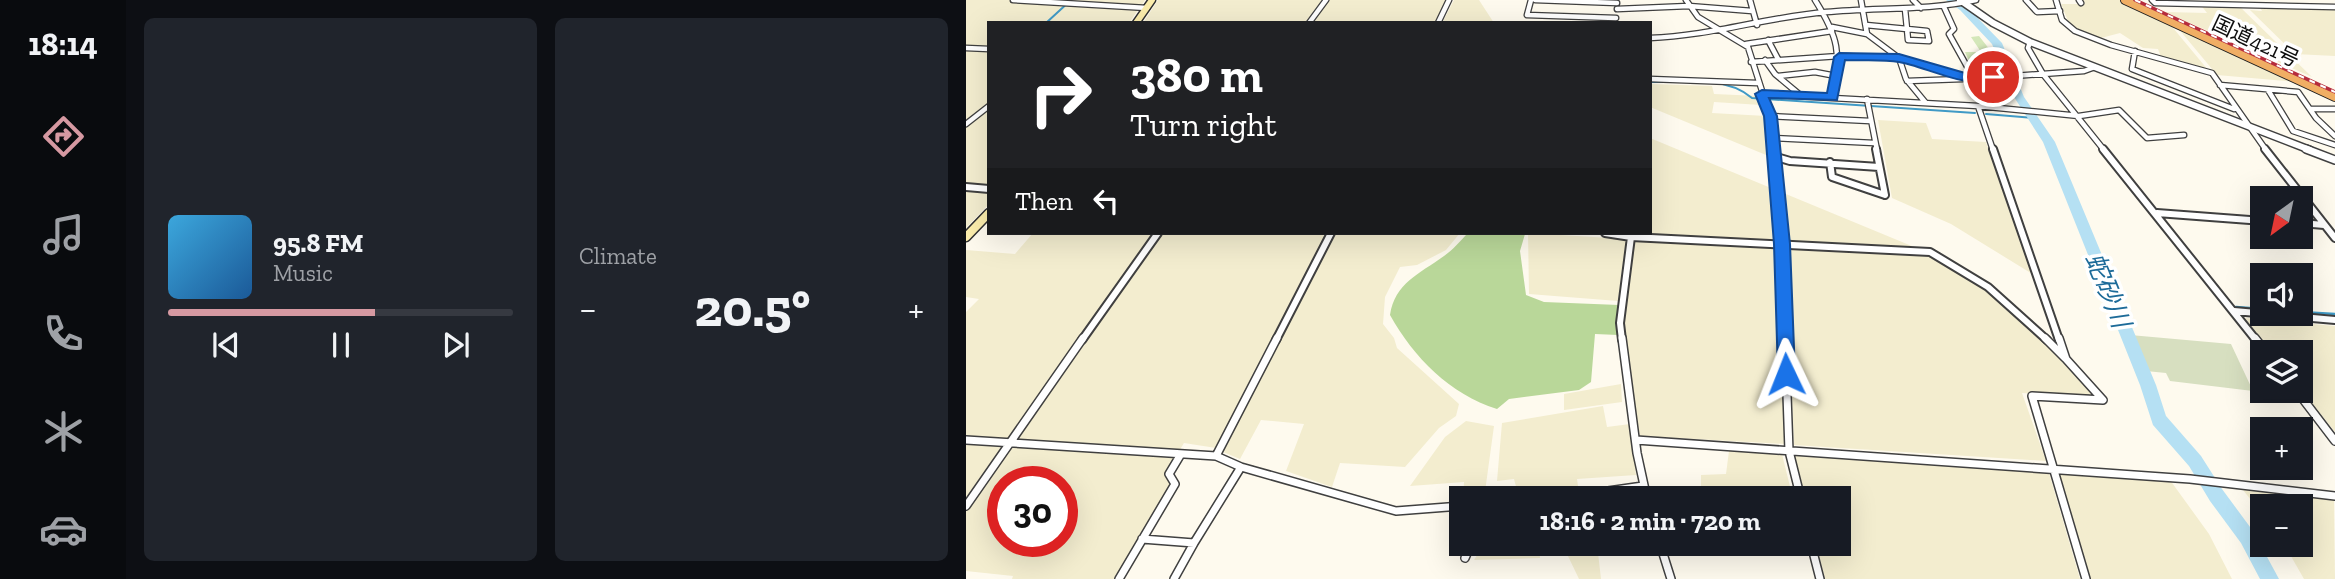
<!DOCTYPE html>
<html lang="en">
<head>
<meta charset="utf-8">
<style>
	body { margin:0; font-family:"Zilla Slab","Noto Sans JP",serif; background:#20242c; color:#f1f3f6; height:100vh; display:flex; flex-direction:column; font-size:26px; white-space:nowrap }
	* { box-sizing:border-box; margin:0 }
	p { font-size:23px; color:#9ea1a6 }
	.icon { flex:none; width:38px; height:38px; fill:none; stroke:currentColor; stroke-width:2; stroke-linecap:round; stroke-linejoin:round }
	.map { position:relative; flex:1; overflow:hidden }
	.drawer { display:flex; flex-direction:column; gap:18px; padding:18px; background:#0d0f14; width:840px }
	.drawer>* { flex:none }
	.banner { position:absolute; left:21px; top:21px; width:665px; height:214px; border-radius:0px; box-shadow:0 7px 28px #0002; background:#202124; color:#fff; overflow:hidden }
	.needle { width:46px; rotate:213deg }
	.tools { position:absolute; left:1284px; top:186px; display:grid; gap:14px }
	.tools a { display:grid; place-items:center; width:63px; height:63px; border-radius:0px; background:#171b24; box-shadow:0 7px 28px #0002; font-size:35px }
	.speed { position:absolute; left:21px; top:466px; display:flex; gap:14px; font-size:35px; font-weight:700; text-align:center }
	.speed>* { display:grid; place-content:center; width:91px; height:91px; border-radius:50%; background:#171b24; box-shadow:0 7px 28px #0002; line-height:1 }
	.speed .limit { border:10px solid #d22; background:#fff; color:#111 }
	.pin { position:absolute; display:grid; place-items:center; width:60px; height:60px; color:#fff; margin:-30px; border:4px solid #fff; border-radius:50%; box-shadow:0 2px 7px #0007 }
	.me { position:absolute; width:77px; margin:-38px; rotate:358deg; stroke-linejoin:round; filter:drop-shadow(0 0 5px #0008) }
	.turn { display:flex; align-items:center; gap:24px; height:147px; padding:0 28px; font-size:32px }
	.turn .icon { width:91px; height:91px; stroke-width:2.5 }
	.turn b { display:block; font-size:49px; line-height:60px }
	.then { display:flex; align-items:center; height:66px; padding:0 28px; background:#0003; gap:14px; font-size:26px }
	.big { font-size:52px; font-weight:700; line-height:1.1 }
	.drawer .card { flex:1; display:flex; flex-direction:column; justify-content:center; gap:10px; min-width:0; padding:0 24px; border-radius:10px; background:#20242c }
	.song { display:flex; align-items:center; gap:21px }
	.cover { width:84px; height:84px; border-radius:10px; background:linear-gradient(135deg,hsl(200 70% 55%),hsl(210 70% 35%)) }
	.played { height:7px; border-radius:4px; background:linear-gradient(90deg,#d699a2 60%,#363941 60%) }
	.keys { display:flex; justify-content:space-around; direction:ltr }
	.heat { display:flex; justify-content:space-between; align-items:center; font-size:38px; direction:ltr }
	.drawer .tiles { flex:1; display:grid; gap:18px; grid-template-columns:repeat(2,1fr) }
	.trip { position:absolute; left:483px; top:486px; width:402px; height:70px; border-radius:0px; background:#171b24; box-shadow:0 7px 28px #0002; font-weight:700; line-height:70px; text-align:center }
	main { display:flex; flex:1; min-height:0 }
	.tab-bar { display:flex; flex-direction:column; width:126px; justify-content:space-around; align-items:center; background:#090b0e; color:#9ea1a6 }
	.tab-bar .icon { width:49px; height:49px }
	.tab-bar .active { color:#d699a2 }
	.tab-bar b { font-size:32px; color:#f1f3f6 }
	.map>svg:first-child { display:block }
</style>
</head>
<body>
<main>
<nav class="tab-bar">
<b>18:14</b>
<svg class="icon active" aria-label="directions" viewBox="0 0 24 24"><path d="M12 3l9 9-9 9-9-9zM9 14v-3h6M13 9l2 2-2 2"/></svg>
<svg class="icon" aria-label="music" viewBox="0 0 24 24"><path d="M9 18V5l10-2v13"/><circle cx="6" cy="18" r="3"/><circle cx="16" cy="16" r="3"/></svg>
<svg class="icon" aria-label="phone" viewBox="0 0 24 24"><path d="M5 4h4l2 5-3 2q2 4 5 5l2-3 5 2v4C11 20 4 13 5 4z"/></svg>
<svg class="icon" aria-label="climate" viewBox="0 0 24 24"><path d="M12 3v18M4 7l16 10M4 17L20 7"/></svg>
<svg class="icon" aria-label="car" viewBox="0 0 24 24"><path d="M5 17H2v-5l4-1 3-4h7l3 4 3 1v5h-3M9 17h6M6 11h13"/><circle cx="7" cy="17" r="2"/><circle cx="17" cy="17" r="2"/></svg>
</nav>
<section class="drawer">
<div class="tiles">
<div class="card">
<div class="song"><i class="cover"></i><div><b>95.8 FM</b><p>Music</p></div></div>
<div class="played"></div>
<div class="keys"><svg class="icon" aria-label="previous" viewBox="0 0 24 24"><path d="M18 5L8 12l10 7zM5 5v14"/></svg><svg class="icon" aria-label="pause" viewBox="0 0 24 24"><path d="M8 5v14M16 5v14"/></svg><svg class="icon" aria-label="next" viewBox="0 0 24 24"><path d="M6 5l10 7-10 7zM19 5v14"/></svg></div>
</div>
<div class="card"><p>Climate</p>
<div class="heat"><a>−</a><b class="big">20.5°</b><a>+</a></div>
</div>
</div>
</section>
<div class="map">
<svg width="1369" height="579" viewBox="0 0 1369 579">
	<rect width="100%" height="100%" fill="#fefaee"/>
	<path fill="#f3edcf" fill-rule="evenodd" d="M0,0H179L163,23H23V204L0,228Z
		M192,0H481L469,23H177Z
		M488,0H513L528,23H476Z
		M1117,0H1154L1203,23L1242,70L1195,57L1192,49L1177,48L1154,33L1135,38L1105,28L1095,4H1119Z
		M1234,4L1272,5L1346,77L1199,12L1241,13Z
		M1293,6L1369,10V56L1329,54L1284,10L1296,11Z
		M1211,27L1330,82L1251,75Z
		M684,84L746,86L748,94L793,96L795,105L748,102L746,113L800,116V155L684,107Z
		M912,120L960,123L966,139L1020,142L1068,275L985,224L926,198Z
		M684,138L953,249L658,233H684Z
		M67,233H361L250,448L218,443L199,474L204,485L150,579H46L47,576L0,571V312L13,299L0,297V250L49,254ZM37,481H96V541H37Z
		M368,233H494L480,250L451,265L434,267L419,297L417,324L428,338L431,348L493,404L490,416L473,428L439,467L374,463L366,487L320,471L338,424L295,420L274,459L257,452Z
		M562,233L660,239L652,301L563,294Z
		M667,239L810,247L820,444L674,436L656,324Z
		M820,248L967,256L1016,287L1057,322L1131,397L1056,393L1080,461L828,445Z
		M1279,318L1369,326V432L1335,389V352H1305Z
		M655,384L656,402L598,410V394Z
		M637,406L641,427L664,424L670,475L611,479L612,486L552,494L548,479L531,481L536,423Z
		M500,421L528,426L518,499H497L498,482L444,486L479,437Z
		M763,451L816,454L827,499H735V475L760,474Z
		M828,454L1083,473L1114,579H859L850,544H873V499H839Z
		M1091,473L1204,480L1243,534L1266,579H1124Z
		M1277,490L1368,498L1369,579H1338L1318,544H1335V506H1297V515Z
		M518,544H573L574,558L508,560Z
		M581,544H631L635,579H613L601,554L582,555Z"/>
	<path fill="#d4e7b9" d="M1013,36L1024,50L1036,75L1010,77L999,52H1015L1005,37Z"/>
	<path fill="#b9d799" d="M502,233L559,234L554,251L560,295L578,302L653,305L652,335L629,334L625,382L613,390L543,399L531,409C484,394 448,358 424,315C429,283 453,274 478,256C487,250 494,241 502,233Z"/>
	<path fill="#d7dfc0" d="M1164,335L1265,344L1287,391L1204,381L1200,373L1180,371Z"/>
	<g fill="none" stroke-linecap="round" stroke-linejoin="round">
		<path stroke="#409ac6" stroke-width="2" d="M80,23L105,0
			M684,82C717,82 759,75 786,98L1009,113
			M1020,114L1069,118"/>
		<path stroke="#409ac6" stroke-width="2.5" d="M1270,307L1297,309
			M1335,312L1369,314"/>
		<path fill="#b5e0f3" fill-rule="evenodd" d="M980,0H991L1000,6L1036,43L1058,97L1089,142L1190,385L1200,416L1235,456L1256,489L1287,531L1313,579H1294L1275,543L1244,501L1223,466L1187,425L1174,385L1077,142L1048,97L1026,44L994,10Z"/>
		<defs>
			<path id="minor-far2" d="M47,0L181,8
				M565,0L561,15L650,18
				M569,0L651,3
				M720,0L732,17L782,47L804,116L807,150
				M784,0L791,25
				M849,0C874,40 874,51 867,97
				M895,0L901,34L933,58L1006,79L1118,71L1129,67
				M947,0L955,8
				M1060,0L1071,12L1094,11
				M1090,0L1096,20L1109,31L1145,45L1246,73L1300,150
				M1113,0L1115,3
				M1186,0L1189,3L1369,7
				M978,7L988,29L983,34L1008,79
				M651,9L723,6L786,11
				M939,9L941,29
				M343,23L360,0
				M472,23L483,0
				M900,25L941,29
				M866,27L901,34
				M941,29L961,31L963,41L942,40Z
				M684,38C744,36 801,17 860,12C910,7 960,11 1010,0
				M802,40L812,59
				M1064,42L1062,48L1077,74L1138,150
				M780,44L866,31
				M0,48L23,49
				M1169,51L1166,69L1268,109
				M799,60L809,74L833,94
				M785,62L873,56L933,58L940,79L959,102
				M812,76L849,72L870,76
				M684,79L791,83
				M941,81L997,79
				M1254,85L1332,92L1350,118L1369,136
				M1302,90L1327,131L1369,145
				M796,94L1012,106L1113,116L1153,110L1181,138L1218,135
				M901,99L911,150
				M1012,106L1027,150
				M1344,109H1369
				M804,116L904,121
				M0,124L23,106
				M805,138L908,143"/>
			<path id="minor-far1" d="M807,149L816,245L819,340
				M910,149L919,195
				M1027,149L1093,340
				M1137,149L1290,340
				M1299,149L1369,238
				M807,156L824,161L913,167
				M864,162L866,177L919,195
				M0,187L23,189
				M1191,213L1297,221
				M1335,223L1358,225
				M639,233L665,237L964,252L1022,287L1081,340
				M1268,311L1369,320
				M116,340L192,233
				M310,340L365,233
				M656,340L654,323L665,237"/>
			<path id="minor" d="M656,338L671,453L681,499
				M819,338L823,451L835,499
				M1079,338L1099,358
				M1093,338L1100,359L1137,400L1066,396L1120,579
				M1289,338L1300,352
				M1330,390L1369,441
				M0,440L250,456L275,467L430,511L495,506
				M670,440L1224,479L1369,496
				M250,456L311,338
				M586,499L677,486
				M0,506L117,338
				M176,539L228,543L275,467
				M694,544L705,579
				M845,544L854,579
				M499,558L505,544
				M153,579L209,484L203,474L215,454
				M208,579L228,543"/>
			<path id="tertiary-far1" d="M994,0L1027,23L1064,42L1344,150"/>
			<path id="tertiary" d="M1340,149L1369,160"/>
			<path id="secondary-far1" d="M170,23L186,0"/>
			<path id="secondary" d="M0,237L23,213"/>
			<path id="trunk" d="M1159,0L1369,97"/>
		</defs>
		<use href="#minor-far2" stroke="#404040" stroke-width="7"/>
		<use href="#minor-far1" stroke="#404040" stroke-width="10"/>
		<use href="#minor" stroke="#404040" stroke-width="10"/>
		<use href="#tertiary-far1" stroke="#404040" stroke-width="9"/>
		<use href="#tertiary" stroke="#404040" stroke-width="10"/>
		<use href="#secondary-far1" stroke="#2f2f2f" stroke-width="9"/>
		<use href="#secondary" stroke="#2f2f2f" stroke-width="11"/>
		<use href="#trunk" stroke="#1e1e1e" stroke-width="10"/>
		<use href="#minor-far2" stroke="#fff" stroke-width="4.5"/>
		<use href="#minor-far1" stroke="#fff" stroke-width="6"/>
		<use href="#minor" stroke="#fff" stroke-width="7"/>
		<use href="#tertiary-far1" stroke="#fff" stroke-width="6"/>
		<use href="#tertiary" stroke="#fff" stroke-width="7"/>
		<use href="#secondary-far1" stroke="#fbedac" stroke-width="6"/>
		<use href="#secondary" stroke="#fbedac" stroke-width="8"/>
		<use href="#trunk" stroke="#f0ae64" stroke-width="8"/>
		<defs>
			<path id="rail" d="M1169,0L1369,92"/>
		</defs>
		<use href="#rail" stroke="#b62c3c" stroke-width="3.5"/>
		<use href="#rail" stroke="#fff" stroke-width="2" stroke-dasharray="6" stroke-linecap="butt"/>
	</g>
	<path fill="#1a73e8" stroke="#114b97" stroke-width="2" d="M873,53L933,54L1006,75L1027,74L1033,77C1011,94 959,66 933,62C916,59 896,61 879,60L871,100L803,98L811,116L824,244L829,374L827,379H814L812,374L808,244L798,116L789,94L796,90L861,93L868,57Z"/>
	<g text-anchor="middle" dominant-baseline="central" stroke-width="7" stroke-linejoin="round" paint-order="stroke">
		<g font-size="21" fill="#0d0d0d" stroke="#fff">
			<text transform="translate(1290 41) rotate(25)">国道421号</text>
		</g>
		<g font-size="26" font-style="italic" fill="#1d6b99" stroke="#fff">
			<text transform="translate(1142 290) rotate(68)">蛇砂川</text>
		</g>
	</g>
</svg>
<div class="tools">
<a><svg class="needle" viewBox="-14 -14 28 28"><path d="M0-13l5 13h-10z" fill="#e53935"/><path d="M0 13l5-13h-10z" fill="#9ea1a6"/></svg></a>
<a><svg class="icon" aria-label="sound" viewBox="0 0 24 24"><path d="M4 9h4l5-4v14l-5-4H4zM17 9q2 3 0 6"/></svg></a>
<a><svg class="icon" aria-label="layers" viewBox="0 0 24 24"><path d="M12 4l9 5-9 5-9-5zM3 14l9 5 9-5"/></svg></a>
<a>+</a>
<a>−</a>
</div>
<div class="speed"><div class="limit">30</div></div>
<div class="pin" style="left:1027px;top:77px;background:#d93025"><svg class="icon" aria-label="arrive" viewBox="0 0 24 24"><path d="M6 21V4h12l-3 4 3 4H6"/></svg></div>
<svg class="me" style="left:820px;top:374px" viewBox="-20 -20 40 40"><path d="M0-17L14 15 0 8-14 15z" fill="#1a73e8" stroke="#fff" stroke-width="4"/></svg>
<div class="trip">18:16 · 2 min · 720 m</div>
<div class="banner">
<div class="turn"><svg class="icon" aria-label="right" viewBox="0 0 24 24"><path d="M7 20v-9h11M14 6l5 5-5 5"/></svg><div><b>380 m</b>Turn right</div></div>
<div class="then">Then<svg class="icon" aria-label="left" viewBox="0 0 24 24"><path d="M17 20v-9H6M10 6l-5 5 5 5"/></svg></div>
</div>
</div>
</main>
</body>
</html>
